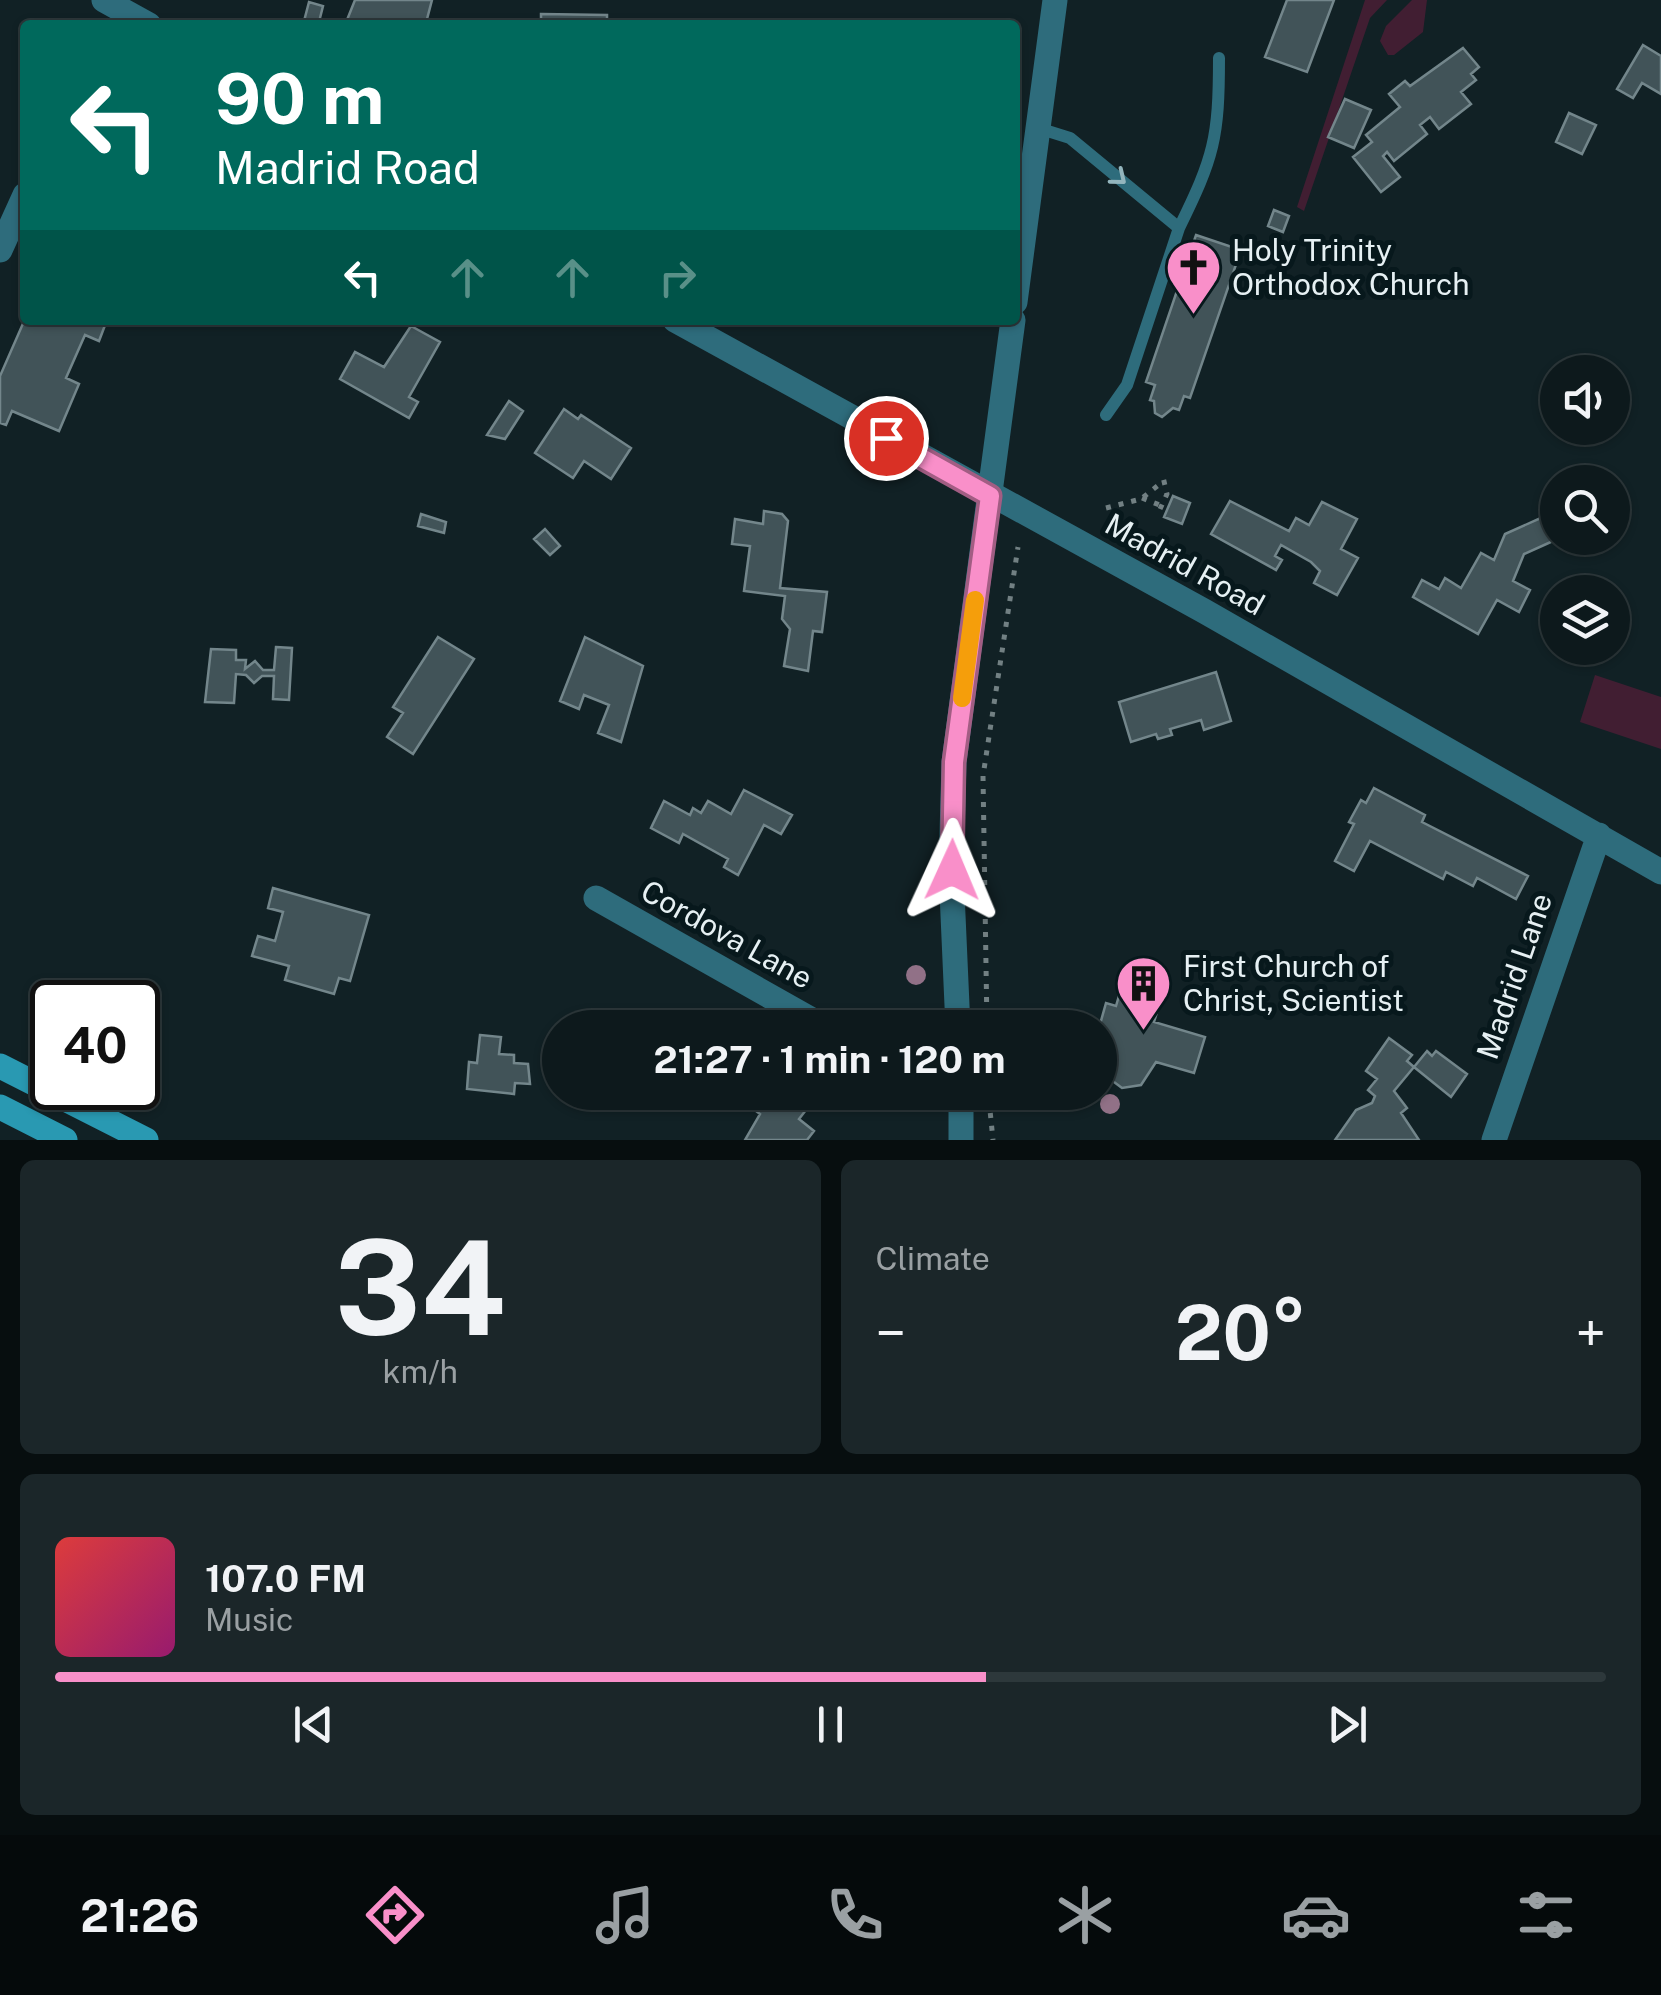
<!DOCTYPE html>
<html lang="en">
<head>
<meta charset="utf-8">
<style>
	body { margin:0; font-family:"Public Sans",sans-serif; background:#1b2629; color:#f1f3f6; height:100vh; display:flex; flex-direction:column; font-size:38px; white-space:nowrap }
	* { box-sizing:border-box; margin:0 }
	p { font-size:32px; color:#9aa0a3 }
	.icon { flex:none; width:55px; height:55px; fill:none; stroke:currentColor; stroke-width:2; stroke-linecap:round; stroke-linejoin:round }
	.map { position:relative; height:1140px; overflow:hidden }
	.sheet { display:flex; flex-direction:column; gap:20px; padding:20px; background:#070e0f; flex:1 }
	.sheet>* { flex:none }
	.hud { position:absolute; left:20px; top:20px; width:1000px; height:305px; border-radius:10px; box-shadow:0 2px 8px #0004,0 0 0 2px #2d383b; background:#00695c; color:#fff; overflow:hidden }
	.tools { position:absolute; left:1540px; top:355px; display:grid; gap:20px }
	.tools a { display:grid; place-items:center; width:90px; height:90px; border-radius:50%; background:#0d191c; box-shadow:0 2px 8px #0004,0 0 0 2px #2d383b; font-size:50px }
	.speed { position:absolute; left:30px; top:980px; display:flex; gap:20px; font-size:50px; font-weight:700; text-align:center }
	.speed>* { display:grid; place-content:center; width:130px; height:130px; border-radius:50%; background:#0d191c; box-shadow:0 2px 8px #0004,0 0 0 2px #2d383b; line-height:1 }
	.speed .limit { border:5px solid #111; border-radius:15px; background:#fff; color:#111 }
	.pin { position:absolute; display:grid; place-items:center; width:85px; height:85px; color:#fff; margin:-42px; border:5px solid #fff; border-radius:50%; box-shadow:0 2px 10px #0007 }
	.me { position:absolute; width:110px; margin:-55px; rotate:1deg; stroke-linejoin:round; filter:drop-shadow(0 0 8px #0008) }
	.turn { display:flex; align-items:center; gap:35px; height:210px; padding:0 30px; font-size:45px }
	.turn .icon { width:130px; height:130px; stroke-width:2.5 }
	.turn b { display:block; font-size:70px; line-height:85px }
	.lanes { display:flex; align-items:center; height:95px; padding:0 30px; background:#0003; justify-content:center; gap:50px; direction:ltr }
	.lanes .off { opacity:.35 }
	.big { font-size:75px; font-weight:700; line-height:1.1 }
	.sheet .card { flex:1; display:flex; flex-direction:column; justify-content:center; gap:15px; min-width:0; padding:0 35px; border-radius:15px; background:#1b2629 }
	.sheet .dial { align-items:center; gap:0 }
	.dial b { font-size:130px; line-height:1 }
	.song { display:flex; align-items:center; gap:30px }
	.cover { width:120px; height:120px; border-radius:15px; background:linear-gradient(135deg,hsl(0 70% 55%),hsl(320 70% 35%)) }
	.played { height:10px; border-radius:5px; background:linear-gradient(90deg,#f98fc9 60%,#2d383b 60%) }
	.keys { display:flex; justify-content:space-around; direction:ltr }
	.heat { display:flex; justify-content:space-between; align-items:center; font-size:55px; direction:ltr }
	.sheet .tiles { flex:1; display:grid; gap:20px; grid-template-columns:1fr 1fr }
	.card:last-child { grid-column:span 2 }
	.trip { position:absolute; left:542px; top:1010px; width:575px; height:100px; border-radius:50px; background:#0d191c; box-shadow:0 2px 8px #0004,0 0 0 2px #2d383b; font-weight:700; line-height:100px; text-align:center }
	.tab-bar { display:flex; height:160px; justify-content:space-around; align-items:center; background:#050a0b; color:#9aa0a3 }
	.tab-bar .icon { width:70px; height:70px }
	.tab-bar .selected { color:#f98fc9 }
	.tab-bar b { font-size:45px; color:#f1f3f6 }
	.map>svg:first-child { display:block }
</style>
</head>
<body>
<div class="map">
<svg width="1661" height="1140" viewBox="0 0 1661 1140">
	<rect width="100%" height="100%" fill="#112125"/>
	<path fill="#411e32" d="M1365,0H1387L1370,18L1304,211L1297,207Z
		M1412,0H1427L1423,32L1394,55H1388L1380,41L1386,26Z
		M1595,675L1661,697V749L1580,722Z"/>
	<path fill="#415358" stroke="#73868b" stroke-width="2.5" d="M355,0H432L426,23L432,25H303L309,2L323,6L320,18L345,25Z
		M1287,0H1334L1307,72L1265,57Z
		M541,14L607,15V25H541Z
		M1643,45L1661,56V94L1642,83L1633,98L1617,89Z
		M1463,48L1479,67L1471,74L1476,80L1461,92L1471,104L1439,129L1430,117L1420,125L1427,134L1394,161L1387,152L1383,156L1400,177L1381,192L1353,157L1372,142L1366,135L1400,107L1389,94L1405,81L1410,86Z
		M1345,99L1371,110L1354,148L1328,137Z
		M1569,113L1596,125L1582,154L1556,142Z
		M1274,210L1289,216L1283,232L1268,226Z
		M1196,235L1241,250L1190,398L1184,396L1179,410L1173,408L1162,417L1155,413L1154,401L1150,400L1155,385L1146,382Z
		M25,319L107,320L99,341L85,335L66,378L79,384L59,431L12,411L6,425L0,423V376Z
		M411,326L440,342L409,397L418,402L409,418L340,379L355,352L384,367Z
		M509,401L523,411L505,439L487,435Z
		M564,409L578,419L581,415L631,448L611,479L584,461L573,478L535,453Z
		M1173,496L1190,503L1182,524L1164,517Z
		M1230,501L1289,531L1296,518L1309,525L1322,502L1357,519L1341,549L1358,558L1337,595L1314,583L1320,571L1311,562L1281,545L1275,556L1282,560L1276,570L1211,534Z
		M764,511L782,514L788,521L780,588L827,592L822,632L813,631L808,671L784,666L790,629L782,619L785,596L744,591L750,546L732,544L735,519L763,524Z
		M421,514L446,522L444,533L418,526Z
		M1543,517L1553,541L1524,554L1513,581L1530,590L1519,612L1497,600L1478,634L1413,597L1422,580L1439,589L1445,578L1461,588L1481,553L1494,560L1505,534Z
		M545,529L560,546L550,555L534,539Z
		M438,637L474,659L413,754L387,737L403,713L393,707Z
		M585,637L643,666L621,742L598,733L609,705L584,695L579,709L560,701Z
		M276,647L292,648L289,700L273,699L274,676H262L254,683L246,675L236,674L234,703L205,702L211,649L236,650V660H246L245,669L255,661L263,670H274Z
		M1216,672L1231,721L1204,730L1201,720L1170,729L1172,735L1158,739L1156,734L1131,742L1119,702Z
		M1374,788L1425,815L1422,822L1528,876L1516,899L1477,878L1473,886L1446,872L1443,879L1370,841L1354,871L1335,861L1354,824L1349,822L1361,800L1366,803Z
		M744,790L792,815L781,834L764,825L738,875L724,867L728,859L683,834L679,843L651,828L664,801L690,815L693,808L701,813L708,801L731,814Z
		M273,888L369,915L350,981L339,978L334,994L285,980L289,966L252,956L258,936L275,941L283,912L268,908Z
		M1139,975L1166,983L1154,1022L1205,1037L1194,1073L1156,1062L1141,1085L1122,1088L1106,1076L1105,1047L1100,1045L1099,1028L1106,1003L1116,1006L1123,982L1136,986Z
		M480,1035L501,1037L499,1054L514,1055V1063L528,1064L530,1084L515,1083L514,1094L467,1089L469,1062L477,1063Z
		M1389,1038L1412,1055L1407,1061L1414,1067L1394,1091L1407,1108L1401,1113L1419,1140H1335L1356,1110L1372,1103L1375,1096L1368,1090L1377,1079L1366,1071Z
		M1427,1051L1432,1056L1436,1051L1467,1074L1451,1097L1414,1067Z
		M731,1092H784L806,1110L799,1119L814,1131L807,1140H745L760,1114Z"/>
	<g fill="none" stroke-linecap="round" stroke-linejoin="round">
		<path stroke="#728083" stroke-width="5" stroke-dasharray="5 8" stroke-linecap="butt" d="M1142,498L1162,506
			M1106,508L1141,499L1161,483
			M1160,509L1167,494L1163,477
			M987,1028L983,776L1018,547
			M989,1100L993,1140"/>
		<path stroke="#2e6c7c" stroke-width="12" d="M1038,128L1070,138L1179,228L1127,385L1106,415
			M1179,228C1214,157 1219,138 1219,58"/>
		<path stroke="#2e6c7c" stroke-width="25" d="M104,0L149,25
			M0,250L25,195
			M675,320L1204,611L1661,872
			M596,898L826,1028
			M1494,1140L1599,835"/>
		<path stroke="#2e6c7c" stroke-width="25" d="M1015,302L1055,0
			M958,1028L951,870L954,762L1013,320
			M961,1092V1140"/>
		<path stroke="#2999b2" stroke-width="25" d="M0,1066L146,1140
			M0,1107L65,1140"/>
	</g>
	<g fill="#917187">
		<circle cx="916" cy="975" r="10"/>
		<circle cx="1110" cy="1104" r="10"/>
	</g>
	<defs><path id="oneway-chevron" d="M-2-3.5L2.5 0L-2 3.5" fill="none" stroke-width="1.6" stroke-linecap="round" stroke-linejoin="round" transform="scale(2.5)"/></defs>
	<use stroke="#93b5bd" href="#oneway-chevron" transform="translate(1119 178) rotate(39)"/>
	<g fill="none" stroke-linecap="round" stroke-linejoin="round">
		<defs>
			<path id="route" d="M886,438L990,496L954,762L952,870"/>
		</defs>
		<use href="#route" stroke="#a25d83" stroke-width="25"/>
		<use href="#route" stroke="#f98fc9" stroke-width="18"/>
		<path stroke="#f59e0b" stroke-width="18" d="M962,698L975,600"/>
	</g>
	<defs>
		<symbol id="church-pin" viewBox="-11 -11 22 30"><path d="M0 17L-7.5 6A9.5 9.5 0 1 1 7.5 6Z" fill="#f98fc9" stroke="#07181c"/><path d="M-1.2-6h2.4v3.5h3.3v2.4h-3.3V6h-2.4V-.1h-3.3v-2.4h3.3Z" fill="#111"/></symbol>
		<symbol id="building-pin" viewBox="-11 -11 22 30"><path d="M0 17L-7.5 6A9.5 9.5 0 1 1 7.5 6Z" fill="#f98fc9" stroke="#07181c"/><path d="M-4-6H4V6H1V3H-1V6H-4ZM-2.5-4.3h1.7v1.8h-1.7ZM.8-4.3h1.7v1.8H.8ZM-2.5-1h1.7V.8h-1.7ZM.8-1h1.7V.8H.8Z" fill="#111"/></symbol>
	</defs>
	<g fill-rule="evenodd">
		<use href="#church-pin" x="1162" y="236" width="63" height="86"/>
		<use href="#building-pin" x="1112" y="952" width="63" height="86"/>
	</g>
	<g text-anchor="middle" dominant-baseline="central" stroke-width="10" stroke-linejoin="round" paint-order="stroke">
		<g font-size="30" fill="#e6f0f3" stroke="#07181c" text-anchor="start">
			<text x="1232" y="250">Holy Trinity<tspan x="1232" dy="34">Orthodox Church</tspan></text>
			<text x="1183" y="966">First Church of<tspan x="1183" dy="34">Christ, Scientist</tspan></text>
		</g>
		<g font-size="30" fill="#e6f0f3" stroke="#07181c">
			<text transform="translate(1185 564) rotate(29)">Madrid Road</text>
			<text transform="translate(727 934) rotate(29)">Cordova Lane</text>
			<text transform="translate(1514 976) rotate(-71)">Madrid Lane</text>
		</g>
	</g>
</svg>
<div class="tools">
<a><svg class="icon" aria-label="sound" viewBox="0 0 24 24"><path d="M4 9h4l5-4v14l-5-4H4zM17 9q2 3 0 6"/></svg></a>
<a><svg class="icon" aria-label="search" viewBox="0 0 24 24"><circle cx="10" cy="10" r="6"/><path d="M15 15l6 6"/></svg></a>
<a><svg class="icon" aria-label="layers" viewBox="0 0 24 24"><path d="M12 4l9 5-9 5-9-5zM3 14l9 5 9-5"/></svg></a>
</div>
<div class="speed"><div class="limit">40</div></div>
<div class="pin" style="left:886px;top:438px;background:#d93025"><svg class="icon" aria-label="arrive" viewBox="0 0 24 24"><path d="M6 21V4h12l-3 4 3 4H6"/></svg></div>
<svg class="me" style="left:952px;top:870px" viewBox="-20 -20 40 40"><path d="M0-17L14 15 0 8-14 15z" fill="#f98fc9" stroke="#fff" stroke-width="4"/></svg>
<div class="trip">21:27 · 1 min · 120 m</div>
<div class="hud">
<div class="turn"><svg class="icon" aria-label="left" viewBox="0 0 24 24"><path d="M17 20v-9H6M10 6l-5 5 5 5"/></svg><div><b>90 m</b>Madrid Road</div></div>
<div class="lanes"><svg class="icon" aria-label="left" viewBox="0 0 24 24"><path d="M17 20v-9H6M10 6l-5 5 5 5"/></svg><svg class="icon off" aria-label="ahead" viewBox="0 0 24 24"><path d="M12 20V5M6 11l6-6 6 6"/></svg><svg class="icon off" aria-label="ahead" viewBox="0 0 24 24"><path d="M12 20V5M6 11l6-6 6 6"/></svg><svg class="icon off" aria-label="right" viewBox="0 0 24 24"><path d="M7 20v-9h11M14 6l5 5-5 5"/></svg></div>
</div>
</div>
<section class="sheet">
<div class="tiles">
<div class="card dial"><b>34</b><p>km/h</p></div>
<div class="card"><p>Climate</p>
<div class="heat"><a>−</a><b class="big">20°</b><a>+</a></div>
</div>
<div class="card">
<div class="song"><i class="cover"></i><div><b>107.0 FM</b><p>Music</p></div></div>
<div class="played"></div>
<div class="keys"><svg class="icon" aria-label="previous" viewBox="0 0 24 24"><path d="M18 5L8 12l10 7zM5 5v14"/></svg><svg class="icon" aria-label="pause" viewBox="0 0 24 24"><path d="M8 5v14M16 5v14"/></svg><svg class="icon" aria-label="next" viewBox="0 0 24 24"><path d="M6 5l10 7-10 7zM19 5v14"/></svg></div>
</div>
</div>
</section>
<nav class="tab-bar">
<b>21:26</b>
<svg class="icon selected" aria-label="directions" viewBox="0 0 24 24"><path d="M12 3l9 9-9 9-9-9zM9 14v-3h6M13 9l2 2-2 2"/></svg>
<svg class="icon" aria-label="music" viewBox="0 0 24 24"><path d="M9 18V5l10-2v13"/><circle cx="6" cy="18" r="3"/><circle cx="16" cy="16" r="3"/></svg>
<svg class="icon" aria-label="phone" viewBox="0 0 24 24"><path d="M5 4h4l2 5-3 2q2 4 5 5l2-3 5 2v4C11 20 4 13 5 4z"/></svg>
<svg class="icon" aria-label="climate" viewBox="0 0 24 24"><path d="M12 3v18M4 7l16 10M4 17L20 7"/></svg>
<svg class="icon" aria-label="car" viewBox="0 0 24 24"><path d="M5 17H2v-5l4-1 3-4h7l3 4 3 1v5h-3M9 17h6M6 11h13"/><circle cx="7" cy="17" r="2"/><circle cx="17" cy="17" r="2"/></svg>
<svg class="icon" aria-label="filters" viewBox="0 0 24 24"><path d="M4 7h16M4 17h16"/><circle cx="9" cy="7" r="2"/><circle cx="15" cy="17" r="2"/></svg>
</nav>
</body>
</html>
